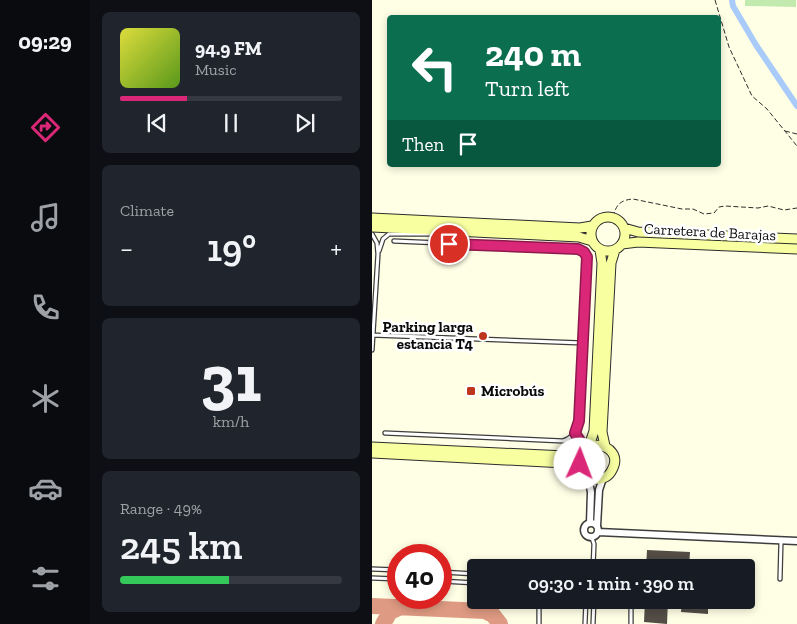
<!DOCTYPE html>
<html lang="en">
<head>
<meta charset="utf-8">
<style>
	body { margin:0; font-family:"Zilla Slab",serif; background:#20242c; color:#f1f3f6; height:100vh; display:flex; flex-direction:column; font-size:19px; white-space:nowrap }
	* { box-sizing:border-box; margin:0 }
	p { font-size:16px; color:#9ea1a6 }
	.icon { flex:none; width:28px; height:28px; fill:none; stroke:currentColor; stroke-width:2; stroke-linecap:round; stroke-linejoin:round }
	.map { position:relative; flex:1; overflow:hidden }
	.sheet { display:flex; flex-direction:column; gap:12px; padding:12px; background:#0d0f14; width:282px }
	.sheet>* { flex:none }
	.hud { position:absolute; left:15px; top:15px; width:334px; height:152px; border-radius:5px; box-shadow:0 2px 8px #0003; background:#0b6e4f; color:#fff; overflow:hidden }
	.speed { position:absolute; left:15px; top:544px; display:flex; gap:10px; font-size:25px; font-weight:700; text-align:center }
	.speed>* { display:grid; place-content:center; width:65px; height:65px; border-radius:50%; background:#171b24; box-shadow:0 2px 8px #0003; line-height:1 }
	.speed .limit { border:8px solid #d22; background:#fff; color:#111 }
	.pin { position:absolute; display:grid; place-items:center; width:42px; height:42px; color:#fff; margin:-21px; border:2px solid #fff; border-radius:50%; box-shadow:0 1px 5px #0007 }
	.me { position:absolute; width:55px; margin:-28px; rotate:2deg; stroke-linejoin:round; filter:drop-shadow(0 0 4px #0008) }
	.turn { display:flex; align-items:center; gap:18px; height:105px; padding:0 15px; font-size:22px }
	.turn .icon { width:65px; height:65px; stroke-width:2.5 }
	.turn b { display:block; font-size:35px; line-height:42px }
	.then { display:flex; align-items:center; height:48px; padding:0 15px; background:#0003; gap:10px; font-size:19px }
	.big { font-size:38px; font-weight:600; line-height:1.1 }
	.sheet .tile { flex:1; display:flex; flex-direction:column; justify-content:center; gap:8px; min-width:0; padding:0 18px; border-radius:8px; background:#20242c }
	.sheet .dial { align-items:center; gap:0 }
	.dial b { font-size:65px; line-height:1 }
	.song { display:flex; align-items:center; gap:15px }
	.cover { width:60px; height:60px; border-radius:8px; background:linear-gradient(135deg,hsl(60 70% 55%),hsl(90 70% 35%)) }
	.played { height:5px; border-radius:2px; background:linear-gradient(90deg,#db2777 30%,#363941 30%) }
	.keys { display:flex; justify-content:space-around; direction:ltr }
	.heat { display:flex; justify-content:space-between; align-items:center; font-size:28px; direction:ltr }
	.charge { height:8px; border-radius:4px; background:linear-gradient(90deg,#34c759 49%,#363941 0) }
	.trip { position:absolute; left:95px; top:559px; width:288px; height:50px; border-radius:5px; background:#171b24; box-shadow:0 2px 8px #0003; font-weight:600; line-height:50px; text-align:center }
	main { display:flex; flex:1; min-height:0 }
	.menu { display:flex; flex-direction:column; width:90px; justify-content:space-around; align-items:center; background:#090b0e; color:#9ea1a6 }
	.menu .icon { width:35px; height:35px }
	.menu .on { color:#db2777 }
	.menu b { font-size:22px; color:#f1f3f6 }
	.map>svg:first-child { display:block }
</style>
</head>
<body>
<main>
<nav class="menu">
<b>09:29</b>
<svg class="icon on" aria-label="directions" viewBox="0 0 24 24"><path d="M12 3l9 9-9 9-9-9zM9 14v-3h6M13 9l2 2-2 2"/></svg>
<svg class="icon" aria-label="music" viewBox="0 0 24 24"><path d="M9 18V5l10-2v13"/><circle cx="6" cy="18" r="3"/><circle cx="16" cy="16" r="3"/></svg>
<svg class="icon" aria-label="phone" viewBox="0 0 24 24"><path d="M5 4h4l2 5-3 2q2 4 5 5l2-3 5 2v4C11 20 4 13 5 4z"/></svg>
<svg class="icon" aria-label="climate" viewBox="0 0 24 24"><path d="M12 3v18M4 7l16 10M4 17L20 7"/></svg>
<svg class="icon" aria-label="car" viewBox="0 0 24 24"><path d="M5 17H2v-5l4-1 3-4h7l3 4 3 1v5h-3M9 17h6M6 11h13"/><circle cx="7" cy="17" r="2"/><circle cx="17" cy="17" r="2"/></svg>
<svg class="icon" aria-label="filters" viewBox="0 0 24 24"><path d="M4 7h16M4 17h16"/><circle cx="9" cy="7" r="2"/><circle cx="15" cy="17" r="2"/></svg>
</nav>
<section class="sheet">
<div class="tile">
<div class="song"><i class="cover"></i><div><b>94.9 FM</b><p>Music</p></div></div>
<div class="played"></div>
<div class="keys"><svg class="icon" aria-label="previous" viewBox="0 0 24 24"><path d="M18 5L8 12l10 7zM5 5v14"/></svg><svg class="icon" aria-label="pause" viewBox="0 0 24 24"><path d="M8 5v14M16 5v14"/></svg><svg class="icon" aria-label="next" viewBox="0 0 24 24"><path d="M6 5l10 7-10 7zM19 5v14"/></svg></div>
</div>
<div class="tile"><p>Climate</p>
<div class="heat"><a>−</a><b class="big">19°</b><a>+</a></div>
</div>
<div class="tile dial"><b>31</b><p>km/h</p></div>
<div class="tile"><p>Range · 49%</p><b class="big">245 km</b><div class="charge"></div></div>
</section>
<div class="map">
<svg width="425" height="624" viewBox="0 0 425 624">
	<rect width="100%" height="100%" fill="#ffffe6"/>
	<path fill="#c2eaaf" d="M373,0H424V7L373,6Z"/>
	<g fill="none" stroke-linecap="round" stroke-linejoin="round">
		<path stroke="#a9cbf9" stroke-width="6" d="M360,0L361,6L384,45L425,106"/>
		<path stroke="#de9a82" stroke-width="16" d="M0,606L113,611L121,615L128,624
			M11,624L18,612L29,607"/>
	</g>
	<path fill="#534d46" d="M275,550L318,552L317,568H274Z
		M273,600H296L295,624L272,622Z
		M310,600H345L344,609L336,608V614L309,612Z"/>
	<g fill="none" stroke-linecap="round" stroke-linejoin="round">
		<defs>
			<path id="lane" d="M0,234L5,243L6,254L0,350
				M7,251L11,239L17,234H59
				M0,335L211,343
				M13,433L191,441C201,438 205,431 207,421L215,257L213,252L206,249L22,241
				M203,433L213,448
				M220,538L222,544L221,568
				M0,569L26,570
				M69,572L104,574
				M0,578L26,579
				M408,579L409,541
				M69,581L104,583
				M167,624V600
				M213,624L214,600
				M221,624L222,600
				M259,624V600"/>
			<path id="street" d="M216,477L219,492L218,523
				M212 530a7 7 0 1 1 14 0a7 7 0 1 1-14 0Z
				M225,526L227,490L231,478
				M226,532L425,541"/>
			<path id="secondary" d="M219 234a17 17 0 1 1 34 0a17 17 0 1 1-34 0Z
				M0,218L208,228L220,226
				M0,227L207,237L220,241
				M252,228L266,232L425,239
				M250,244L266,242L425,249
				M217,446L222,431L230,263L228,250
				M233,446L230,432L239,263L243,250
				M0,447L194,456L209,454
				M0,453L193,463C207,465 213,478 224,479C231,480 237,476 240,470C256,441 196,433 210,470"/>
		</defs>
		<use href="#lane" stroke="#3d3d3d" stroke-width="5.5"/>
		<use href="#street" stroke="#3d3d3d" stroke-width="9"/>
		<use href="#secondary" stroke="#2c2c2c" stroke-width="11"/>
		<path stroke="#2c2c2c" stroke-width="1" stroke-dasharray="5 2.5" stroke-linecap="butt" d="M343,0L357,47L380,96L395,109L425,146
			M413,131L425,134
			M241,217C244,205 248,200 261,199L310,209H321L332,214L342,213L347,207L353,206L386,208L396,206L412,210L425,208"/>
		<use href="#lane" stroke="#fff" stroke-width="3"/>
		<use href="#street" stroke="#fff" stroke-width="6"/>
		<use href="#secondary" stroke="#f7ffa1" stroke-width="9"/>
	</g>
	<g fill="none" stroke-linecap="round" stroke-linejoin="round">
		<defs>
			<path id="route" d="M77,244L206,249L212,252L215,257L207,421L203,433L213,449L209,454L208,464"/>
		</defs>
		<use href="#route" stroke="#8e194d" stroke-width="12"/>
		<use href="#route" stroke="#db2777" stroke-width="9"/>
	</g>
	<g fill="#be351d" stroke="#fff" stroke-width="2">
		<circle cx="111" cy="336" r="5"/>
		<rect x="94" y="386" width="10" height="10" rx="2.5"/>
	</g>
	<g text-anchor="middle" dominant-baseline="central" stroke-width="5" stroke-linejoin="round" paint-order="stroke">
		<g font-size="15" fill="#0a0a0a" stroke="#fff">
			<text transform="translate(338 232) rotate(3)">Carretera de Barajas</text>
		</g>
		<g font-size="15" font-weight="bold" fill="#0a0a0a" stroke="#fff" text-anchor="end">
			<text x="101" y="327">Parking larga<tspan x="101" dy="17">estancia T4</tspan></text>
			<text x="109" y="391" text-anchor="start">Microbús</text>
		</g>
	</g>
</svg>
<div class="speed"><div class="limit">40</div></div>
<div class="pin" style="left:77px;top:244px;background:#d93025"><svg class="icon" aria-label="arrive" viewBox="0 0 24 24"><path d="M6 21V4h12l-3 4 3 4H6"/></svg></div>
<svg class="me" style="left:208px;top:464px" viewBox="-20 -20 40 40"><circle r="19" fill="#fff"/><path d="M0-13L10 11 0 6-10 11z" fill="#db2777"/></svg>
<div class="trip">09:30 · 1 min · 390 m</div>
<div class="hud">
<div class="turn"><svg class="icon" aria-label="left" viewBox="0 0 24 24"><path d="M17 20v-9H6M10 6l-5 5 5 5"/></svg><div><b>240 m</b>Turn left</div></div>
<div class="then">Then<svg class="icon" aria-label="arrive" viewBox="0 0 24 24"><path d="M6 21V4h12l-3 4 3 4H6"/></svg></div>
</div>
</div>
</main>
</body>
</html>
